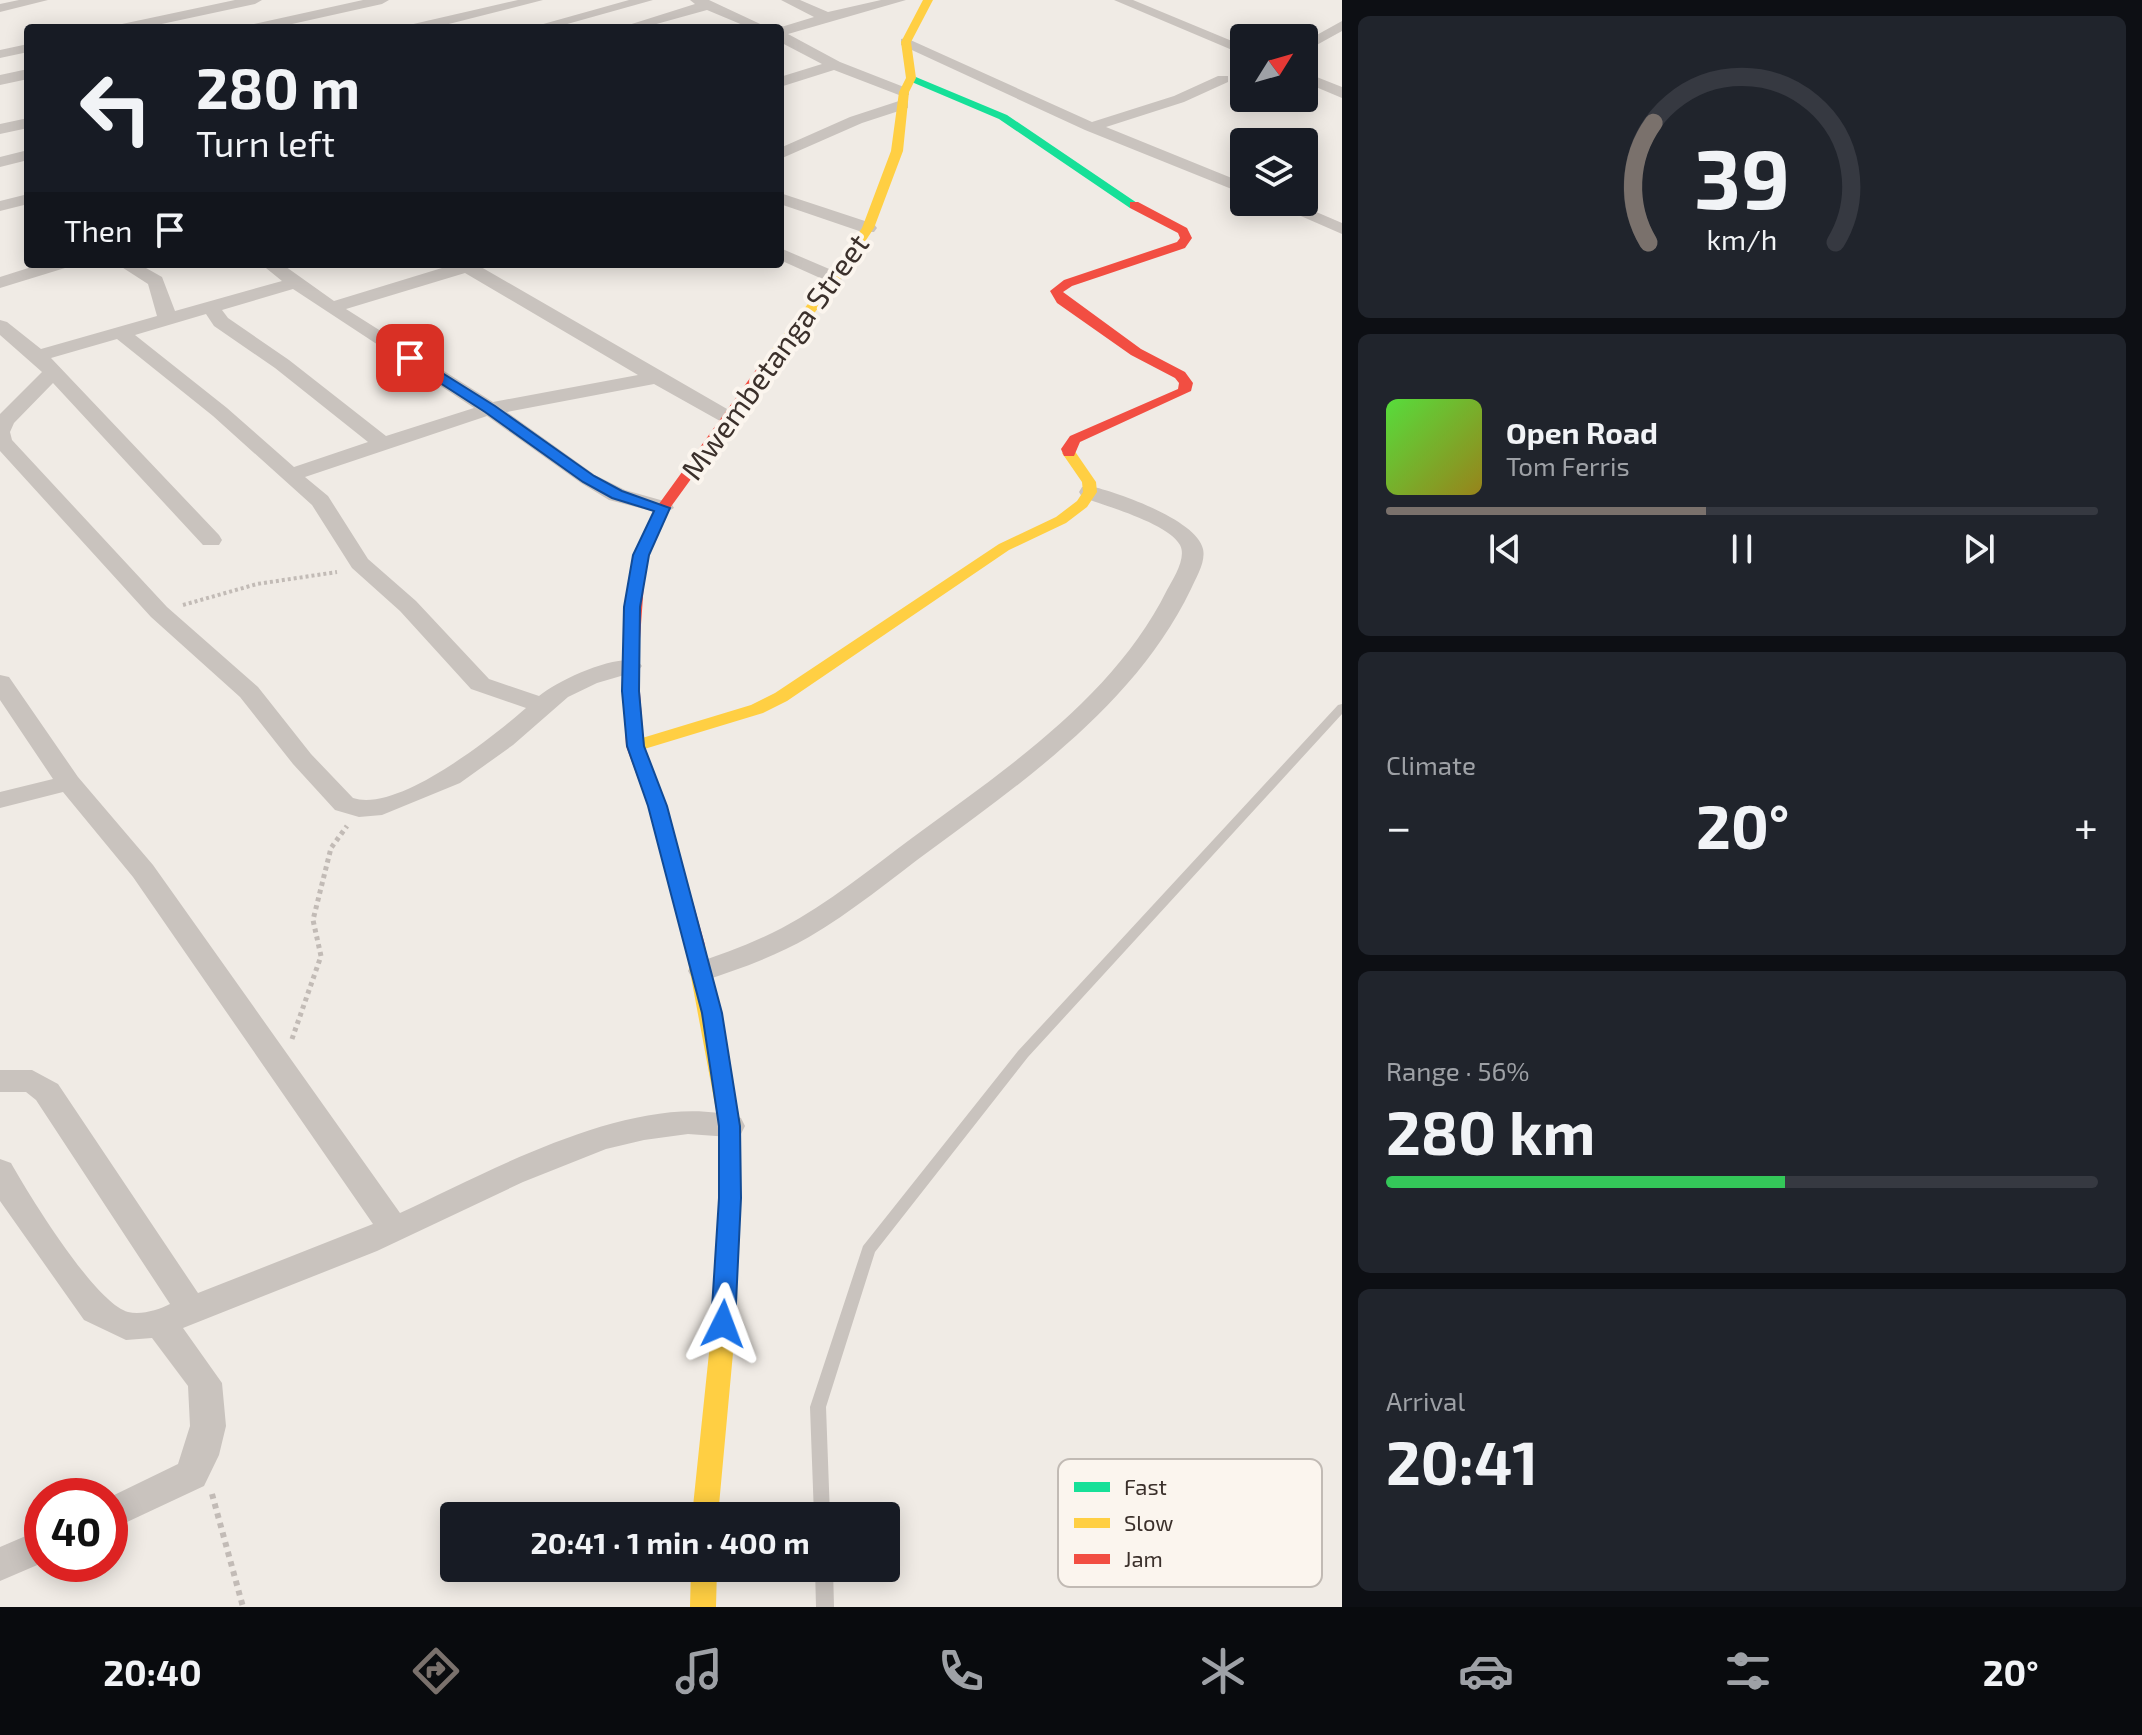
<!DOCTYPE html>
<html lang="en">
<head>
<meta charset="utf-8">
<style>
	body { margin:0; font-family:"Exo 2",sans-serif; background:#20242c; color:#f1f3f6; height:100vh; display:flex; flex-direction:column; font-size:30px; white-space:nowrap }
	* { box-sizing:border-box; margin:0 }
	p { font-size:26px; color:#9ea1a6 }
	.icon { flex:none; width:44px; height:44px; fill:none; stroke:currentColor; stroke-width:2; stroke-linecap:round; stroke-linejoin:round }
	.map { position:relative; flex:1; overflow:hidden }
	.details { display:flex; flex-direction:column; gap:16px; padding:16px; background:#0d0f14; width:800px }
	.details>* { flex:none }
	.top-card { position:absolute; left:24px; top:24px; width:760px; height:244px; border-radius:8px; box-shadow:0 4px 20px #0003; background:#171b24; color:#f1f3f6; overflow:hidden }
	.needle { width:52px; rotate:53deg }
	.fabs { position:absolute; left:1230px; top:24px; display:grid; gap:16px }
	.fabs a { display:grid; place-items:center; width:88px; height:88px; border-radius:8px; background:#171b24; box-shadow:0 4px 20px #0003; font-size:40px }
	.speed { position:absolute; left:24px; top:1478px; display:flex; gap:16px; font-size:40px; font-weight:700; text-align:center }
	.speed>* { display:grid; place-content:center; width:104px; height:104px; border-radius:50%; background:#171b24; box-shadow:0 4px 20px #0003; line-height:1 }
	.speed .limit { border:12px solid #d22; background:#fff; color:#111 }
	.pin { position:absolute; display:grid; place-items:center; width:68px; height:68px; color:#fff; margin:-34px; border-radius:16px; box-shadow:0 4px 12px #0006 }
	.me { position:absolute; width:88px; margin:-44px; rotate:3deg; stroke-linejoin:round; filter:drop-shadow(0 0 6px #0008) }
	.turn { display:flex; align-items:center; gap:28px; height:168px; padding:0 40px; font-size:36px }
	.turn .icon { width:104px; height:104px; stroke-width:2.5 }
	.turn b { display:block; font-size:56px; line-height:68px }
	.then { display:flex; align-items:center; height:76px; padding:0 40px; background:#0003; gap:16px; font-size:30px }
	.big { font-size:60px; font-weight:700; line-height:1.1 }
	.details .tile { flex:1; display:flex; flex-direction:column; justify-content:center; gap:12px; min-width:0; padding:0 28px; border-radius:12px; background:#20242c }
	.details .dial { align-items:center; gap:0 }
	.dial svg { height:208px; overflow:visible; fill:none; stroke:#363941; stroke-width:7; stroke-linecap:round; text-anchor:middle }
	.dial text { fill:#f1f3f6; stroke:none }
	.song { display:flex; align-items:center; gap:24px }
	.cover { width:96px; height:96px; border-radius:12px; background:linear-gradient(135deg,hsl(110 70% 55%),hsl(50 70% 35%)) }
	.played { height:8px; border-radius:4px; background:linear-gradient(90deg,#7a716c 45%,#363941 45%) }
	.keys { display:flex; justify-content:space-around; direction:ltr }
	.heat { display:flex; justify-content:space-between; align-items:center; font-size:44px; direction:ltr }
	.charge { height:12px; border-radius:6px; background:linear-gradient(90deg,#34c759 56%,#363941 0) }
	.trip { position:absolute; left:440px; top:1502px; width:460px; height:80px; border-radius:8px; background:#171b24; box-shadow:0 4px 20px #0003; font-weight:700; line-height:80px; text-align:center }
	.dock { display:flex; height:128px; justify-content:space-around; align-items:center; background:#090b0e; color:#9ea1a6 }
	.dock .icon { width:56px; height:56px }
	.dock .on { color:#7a716c }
	.dock b { font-size:36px; color:#f1f3f6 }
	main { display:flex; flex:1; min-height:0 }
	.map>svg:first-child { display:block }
</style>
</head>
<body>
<main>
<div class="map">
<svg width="1342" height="1607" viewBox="0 0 1342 1607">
	<rect width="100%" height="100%" fill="#f0ebe5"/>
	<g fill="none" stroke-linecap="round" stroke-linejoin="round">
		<path stroke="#c2bbb6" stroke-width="4" stroke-dasharray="3 3" stroke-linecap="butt" d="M183,605L257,584L337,572"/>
		<path stroke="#c2bbb6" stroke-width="5" stroke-dasharray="4 4" stroke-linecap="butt" d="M292,1039L321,956L313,920L331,848L347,826"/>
		<path stroke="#c2bbb6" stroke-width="6" stroke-dasharray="5 5" stroke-linecap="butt" d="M212,1494L243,1607"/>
		<path fill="#c9c3be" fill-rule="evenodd" d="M1342,704V714L1028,1057L875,1252L826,1407L830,1516H814L810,1407L863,1246L1018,1051L1338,705Z
			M815,1568H833L834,1607H816Z"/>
		<path fill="#c9c3be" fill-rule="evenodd" d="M19,0H48L0,12V4Z
			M235,0H262L255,4L143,28H115L122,24Z
			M363,0H389L382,4L274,28H247L254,24Z
			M518,0H543L433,28H407L409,25Z
			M629,0H653L553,28H529Z
			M690,0H709L769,28H750L707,10L642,28H619L695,4Z
			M781,0H800L828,12L881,0H906L788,34L840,62L909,89V95H899L834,70L780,87V77L822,64L780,42L778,28L814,17Z
			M1114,0H1133L1244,46V55Z
			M1342,21V31L1304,52V42Z
			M906,38L1092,122L1174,96L1218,76H1228V82L1184,102L1106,127L1244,183V194L1085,130L901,45V39Z
			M28,44V52L0,58V50Z
			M28,69V79L0,85V75Z
			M1304,72L1342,87V98L1304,82Z
			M902,100L908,102V108L862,123L780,159V148L850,117Z
			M28,118V128L0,134V124Z
			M28,150V160L0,167V157Z
			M780,193L874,224L877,228L874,232H862L780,204Z
			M28,194V204L0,211V201Z
			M1269,202H1293L1342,223V234Z
			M780,248L841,274L844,278L835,283L829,282L780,260Z
			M41,264H68L65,268L0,288V277Z
			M117,264H139L162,277L175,311L282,281L261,264H282L334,301L455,264H483L481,267L734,413L737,417L734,421H720L654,384L507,412L595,475L625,490L671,503L674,508L663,514L609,500L581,483L487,416L305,477L328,496L368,559L416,601L489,679L539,696C559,680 613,655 638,661L642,666L638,671L597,683L568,697L513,745L460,783L382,815L359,817L335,810L293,764L240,697L151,617L0,451V414L42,372L0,335V320L7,322L41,349L157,316L148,284ZM465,273L638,375L493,402L346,309ZM293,289L474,408L386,436L289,360L228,318L222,310ZM206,314L214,326L275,368L368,442L294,467L227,408L135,335ZM117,339L213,416L312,505L352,568L400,611L471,689L526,708C493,737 398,813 353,798L311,754L258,687L167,607L12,440L10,432L14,423L53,383L203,545H219L222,540L219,535L51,358Z
			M1090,486C1117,492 1197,520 1203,549C1206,562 1196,578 1191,589C1137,701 1030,777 932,849C891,879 852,912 809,937C776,956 738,970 702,981L692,978L688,971L692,964C723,954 753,943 782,928C829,903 870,869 912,838C1006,769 1114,697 1167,590C1173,579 1187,558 1180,545C1168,523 1105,506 1082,497L1079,492L1082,487Z
			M0,675L9,677L78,777L153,865L400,1213C491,1171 640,1087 741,1118L745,1126L741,1134L730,1137L688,1134L644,1140L606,1149L523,1182L377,1251L183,1328L222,1383L226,1426L219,1455L204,1486L110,1530V1497L178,1464L190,1426L188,1386L152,1338L126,1340L84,1320L0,1201V1159L11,1163C29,1195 95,1303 128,1312C142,1315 158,1310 170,1304L36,1100L26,1092H0V1070H32L58,1084L198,1293L373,1224L133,877L63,792L0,808V792L53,779L0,700Z
			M42,1529V1563L0,1581V1547Z"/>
		<path fill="#16e098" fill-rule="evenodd" d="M911,75L1007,115L1140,205L1130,208L999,119L907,80L906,78Z"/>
		<path fill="#ffcf43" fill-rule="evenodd" d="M923,0H933L911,42L916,78L909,92L903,151L874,228L839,281L768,373H758V367L830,276L862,228L891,151L899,92L906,78L901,42Z
			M1069,449L1074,450L1096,482L1097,492L1087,507L1066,523L1009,550L787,701L763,713L641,750H629L626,746L629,742L751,705L775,693L999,544L1056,517L1077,501L1083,492L1082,482L1062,453Z
			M695,939L705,945L741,1126V1198L733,1353L718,1516H692L709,1353L719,1198V1126L685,945Z
			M691,1568H717L716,1607H690Z"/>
		<path fill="#f24e42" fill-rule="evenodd" d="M1130,202H1138L1187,228L1192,238L1185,248L1072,286L1063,292L1141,349L1185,372L1193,383L1191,391L1080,442L1074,456H1064L1061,449L1070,436L1178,389L1179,383L1175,378L1131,355L1057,303L1050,291L1064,280L1177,242L1180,238L1178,233L1130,208Z
			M763,366L770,370L670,508L649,555L644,583L638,666L644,746L666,806L705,945L695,951L685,945L648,806L626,746L622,666L628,583L633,555L656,508L758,367Z"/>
	</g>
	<path fill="#1a73e8" stroke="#114b97" stroke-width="2" d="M406,356H415L495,406L594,476L622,491L670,508L649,555L640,607L639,691L644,746L667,806L722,1013L740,1126L741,1198L735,1324L731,1330L723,1333L714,1330L711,1324L719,1198V1126L702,1013L648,806L627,746L622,691L624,607L633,555L654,511L612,498L583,482L485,412L406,361Z"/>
	<g text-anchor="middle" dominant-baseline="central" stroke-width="8" stroke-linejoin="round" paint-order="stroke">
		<g font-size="30" fill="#3b302b" stroke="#fbf5ee">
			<text transform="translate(774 356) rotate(-54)">Mwembetanga Street</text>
		</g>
	</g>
	<rect x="1058" y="1459" width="264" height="128" rx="12" fill="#fbf5ee" stroke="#c1bab4" stroke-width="2"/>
	<rect x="1074" y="1482" width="36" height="10" fill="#16e098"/>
	<rect x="1074" y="1518" width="36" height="10" fill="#ffcf43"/>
	<rect x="1074" y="1554" width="36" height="10" fill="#f24e42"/>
	<g font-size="22" fill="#3b302b">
		<text x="1124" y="1495">Fast</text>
		<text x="1124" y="1531">Slow</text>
		<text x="1124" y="1567">Jam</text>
	</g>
</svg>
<div class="fabs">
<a><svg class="needle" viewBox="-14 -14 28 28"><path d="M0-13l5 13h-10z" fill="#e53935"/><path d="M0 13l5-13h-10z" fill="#9ea1a6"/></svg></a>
<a><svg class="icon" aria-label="layers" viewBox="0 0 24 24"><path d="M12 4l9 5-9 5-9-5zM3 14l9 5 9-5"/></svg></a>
</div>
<div class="speed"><div class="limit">40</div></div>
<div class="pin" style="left:410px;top:358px;background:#d93025"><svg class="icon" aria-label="arrive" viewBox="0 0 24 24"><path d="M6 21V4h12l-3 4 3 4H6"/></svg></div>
<svg class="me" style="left:723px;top:1324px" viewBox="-20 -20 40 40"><path d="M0-17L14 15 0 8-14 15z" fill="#1a73e8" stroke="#fff" stroke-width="4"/></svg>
<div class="trip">20:41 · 1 min · 400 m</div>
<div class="top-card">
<div class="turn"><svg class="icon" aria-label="left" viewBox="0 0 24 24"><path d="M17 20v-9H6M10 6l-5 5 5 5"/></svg><div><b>280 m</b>Turn left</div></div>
<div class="then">Then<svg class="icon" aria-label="arrive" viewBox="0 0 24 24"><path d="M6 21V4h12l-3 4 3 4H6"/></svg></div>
</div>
</div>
<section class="details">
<div class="tile dial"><svg viewBox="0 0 100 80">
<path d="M14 69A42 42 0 1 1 86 69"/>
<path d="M14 69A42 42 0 0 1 16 23" stroke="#7a716c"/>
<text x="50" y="56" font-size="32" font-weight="700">39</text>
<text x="50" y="72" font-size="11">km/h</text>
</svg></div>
<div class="tile">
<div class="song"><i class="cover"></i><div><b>Open Road</b><p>Tom Ferris</p></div></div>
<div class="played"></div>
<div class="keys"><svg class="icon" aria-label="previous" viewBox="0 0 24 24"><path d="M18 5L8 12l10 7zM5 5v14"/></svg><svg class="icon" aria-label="pause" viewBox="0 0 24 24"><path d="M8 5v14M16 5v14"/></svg><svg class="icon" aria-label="next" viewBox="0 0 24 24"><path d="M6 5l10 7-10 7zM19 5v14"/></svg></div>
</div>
<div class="tile"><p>Climate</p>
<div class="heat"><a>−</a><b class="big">20°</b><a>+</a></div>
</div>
<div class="tile"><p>Range · 56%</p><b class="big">280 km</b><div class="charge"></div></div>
<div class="tile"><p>Arrival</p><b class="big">20:41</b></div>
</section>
</main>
<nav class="dock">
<b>20:40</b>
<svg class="icon on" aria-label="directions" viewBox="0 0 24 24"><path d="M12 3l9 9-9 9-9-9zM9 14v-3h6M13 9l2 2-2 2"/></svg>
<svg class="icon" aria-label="music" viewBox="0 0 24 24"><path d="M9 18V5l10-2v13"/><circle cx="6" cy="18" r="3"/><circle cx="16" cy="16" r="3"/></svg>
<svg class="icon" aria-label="phone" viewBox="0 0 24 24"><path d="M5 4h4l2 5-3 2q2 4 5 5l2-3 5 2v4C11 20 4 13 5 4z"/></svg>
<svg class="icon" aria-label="climate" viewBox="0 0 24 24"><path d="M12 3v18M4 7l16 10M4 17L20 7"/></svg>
<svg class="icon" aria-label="car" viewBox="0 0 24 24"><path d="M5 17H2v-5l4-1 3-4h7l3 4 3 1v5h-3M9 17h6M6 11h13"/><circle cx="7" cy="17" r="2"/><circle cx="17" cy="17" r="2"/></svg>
<svg class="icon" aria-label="filters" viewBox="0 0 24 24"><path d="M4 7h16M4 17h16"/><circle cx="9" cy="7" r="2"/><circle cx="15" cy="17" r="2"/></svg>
<b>20°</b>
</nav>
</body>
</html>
